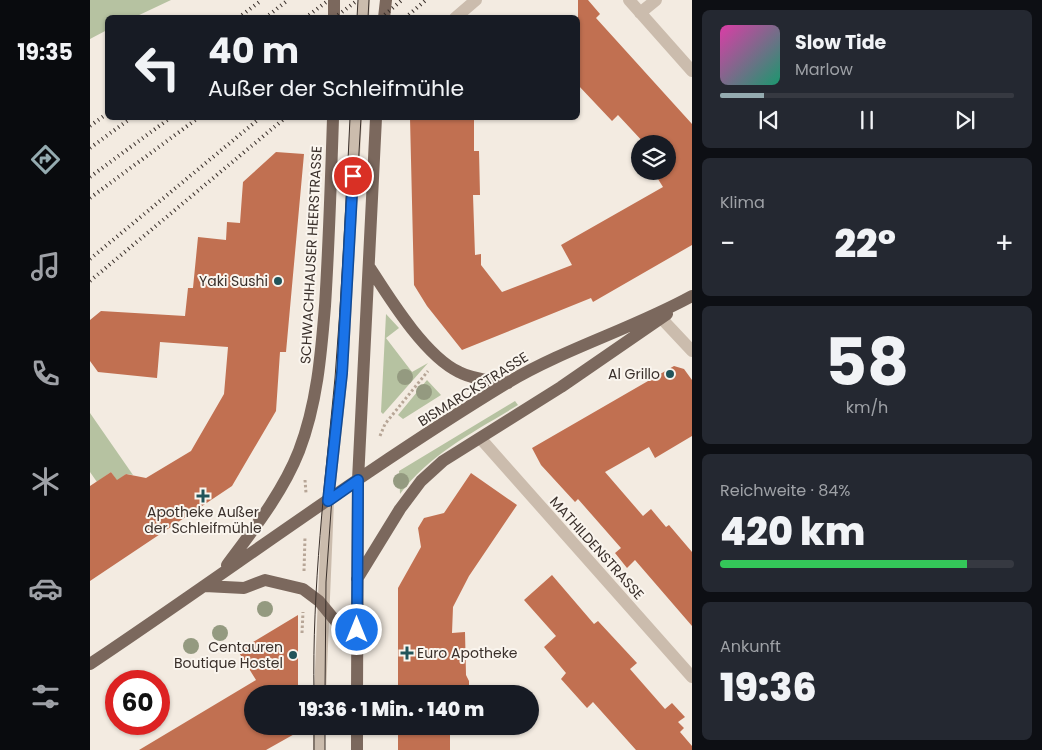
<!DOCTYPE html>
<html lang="de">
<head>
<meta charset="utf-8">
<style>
	body { margin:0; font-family:Poppins,sans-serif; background:#242831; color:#f1f3f6; height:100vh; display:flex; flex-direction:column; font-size:19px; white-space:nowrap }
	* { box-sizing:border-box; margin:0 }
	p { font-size:16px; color:#9ea1a6 }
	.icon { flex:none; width:28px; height:28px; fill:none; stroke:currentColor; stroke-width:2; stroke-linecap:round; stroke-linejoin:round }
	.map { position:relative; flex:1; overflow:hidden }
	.side { display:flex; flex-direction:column; gap:10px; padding:10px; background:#0d0f14; width:350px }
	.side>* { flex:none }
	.top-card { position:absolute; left:15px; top:15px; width:475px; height:105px; border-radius:8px; box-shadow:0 1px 4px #0004; background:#171b24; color:#f1f3f6; overflow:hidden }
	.buttons { position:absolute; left:541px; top:135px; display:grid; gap:10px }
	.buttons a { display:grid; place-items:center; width:45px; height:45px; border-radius:50%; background:#171b24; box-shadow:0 1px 4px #0004; font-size:25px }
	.speed { position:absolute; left:15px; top:670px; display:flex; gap:10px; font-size:25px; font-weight:700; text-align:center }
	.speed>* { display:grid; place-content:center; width:65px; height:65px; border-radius:50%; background:#171b24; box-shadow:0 1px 4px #0004; line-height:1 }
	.speed .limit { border:8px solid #d22; background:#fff; color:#111 }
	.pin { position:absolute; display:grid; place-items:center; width:42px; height:42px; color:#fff; margin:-21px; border:2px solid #fff; border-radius:50%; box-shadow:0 1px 5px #0007 }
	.me { position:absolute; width:55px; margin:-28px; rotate:0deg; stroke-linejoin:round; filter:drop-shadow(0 0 4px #0008) }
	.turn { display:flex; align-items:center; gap:18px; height:105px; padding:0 20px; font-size:22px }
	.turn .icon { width:65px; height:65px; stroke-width:2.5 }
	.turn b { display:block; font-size:35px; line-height:42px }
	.big { font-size:38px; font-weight:800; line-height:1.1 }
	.side .tile { flex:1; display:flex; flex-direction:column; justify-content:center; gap:8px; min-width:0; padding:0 18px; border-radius:8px; background:#242831 }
	.side .dial { align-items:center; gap:0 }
	.dial b { font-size:65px; line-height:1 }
	.song { display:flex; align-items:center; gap:15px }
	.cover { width:60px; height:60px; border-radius:8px; background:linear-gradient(135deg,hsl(320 70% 55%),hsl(160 70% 35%)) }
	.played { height:5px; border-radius:2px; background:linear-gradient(90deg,#94abb0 15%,#363941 15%) }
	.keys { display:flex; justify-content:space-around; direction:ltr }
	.heat { display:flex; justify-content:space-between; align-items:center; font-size:28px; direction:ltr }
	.charge { height:8px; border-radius:4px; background:linear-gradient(90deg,#34c759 84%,#363941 0) }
	.trip { position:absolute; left:154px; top:685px; width:295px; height:50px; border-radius:25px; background:#171b24; box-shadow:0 1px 4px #0004; font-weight:800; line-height:50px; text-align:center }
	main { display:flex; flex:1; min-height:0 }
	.tab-bar { display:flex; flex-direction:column; width:90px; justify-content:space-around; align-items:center; background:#090b0e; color:#9ea1a6 }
	.tab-bar .icon { width:35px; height:35px }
	.tab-bar .active { color:#94abb0 }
	.tab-bar b { font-size:22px; color:#f1f3f6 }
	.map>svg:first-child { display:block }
</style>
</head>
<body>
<main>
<nav class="tab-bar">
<b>19:35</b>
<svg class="icon active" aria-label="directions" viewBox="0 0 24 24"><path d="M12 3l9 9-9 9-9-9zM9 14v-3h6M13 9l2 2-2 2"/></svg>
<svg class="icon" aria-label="music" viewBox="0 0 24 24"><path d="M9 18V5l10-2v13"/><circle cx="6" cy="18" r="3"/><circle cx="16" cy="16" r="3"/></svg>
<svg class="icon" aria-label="phone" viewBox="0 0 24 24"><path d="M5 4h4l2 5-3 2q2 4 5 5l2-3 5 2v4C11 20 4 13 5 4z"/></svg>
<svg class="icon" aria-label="climate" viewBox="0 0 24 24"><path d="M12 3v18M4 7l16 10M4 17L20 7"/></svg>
<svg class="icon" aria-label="car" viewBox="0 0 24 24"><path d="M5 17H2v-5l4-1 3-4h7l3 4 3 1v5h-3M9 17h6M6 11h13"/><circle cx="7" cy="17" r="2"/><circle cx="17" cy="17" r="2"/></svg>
<svg class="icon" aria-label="filters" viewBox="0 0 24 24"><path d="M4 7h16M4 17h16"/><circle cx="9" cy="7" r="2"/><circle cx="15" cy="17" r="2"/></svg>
</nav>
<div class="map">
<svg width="602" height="750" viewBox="0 0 602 750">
	<rect width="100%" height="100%" fill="#f3ebe1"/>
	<path fill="#b6c2a1" d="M0,0H81L45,17L18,18L17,30L0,39Z
		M296,314L309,328L296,338L322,372L338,363L293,414L291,412Z
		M337,380L351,395L313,419L308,415Z
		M425,401L428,405C386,431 340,453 310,494L309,471Z
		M0,413L43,475L36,474L31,478L30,485L21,472L7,482L0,472Z"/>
	<path fill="#c17051" d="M488,0H498L510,14L506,18L602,124V245L503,302L501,298L372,350L337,306L324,285L320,118H384V151H389L390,195H383L385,255L391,254V265L412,292L482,265L471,245L573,187L563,171H578V144H555L528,115L522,121L488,85Z
		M186,152L214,154L196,352H190L186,411L142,486L0,581V486L21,472L27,480L36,474L56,478L101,451L134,394L138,347L70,342L67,378L8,372L0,361V320L11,311L95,316L98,288H103L108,237L136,240L137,222L150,223L153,182Z
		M584,366L594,369L602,380V436L565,458L559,447L515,472L553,516L561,509L576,527L579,525L602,552V626L545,560L537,568L525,553L531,548L488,499L485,502L451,465L442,448Z
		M381,473L427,505L379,576L363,607L362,633L375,632L376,675L379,681V694H308V588L331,547L328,528L334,518L354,513Z
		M462,575L504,624L508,621L547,663L540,669L575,709L582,703L595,717L588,722L594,728L590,732L602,746V750H546L503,702L497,708L471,679L476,673L454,647L466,636L434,600Z
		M208,615V694H162V726H208V732L176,750H49L166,680L148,651Z
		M308,726H360V750H308Z"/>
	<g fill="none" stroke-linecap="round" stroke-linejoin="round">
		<path stroke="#b7a697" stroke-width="3" stroke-dasharray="2.5 2.5" stroke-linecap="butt" d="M290,436L295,424L338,371
			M215,480L216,493
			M214,571L215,537
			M212,633L213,612"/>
		<path stroke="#cbbcad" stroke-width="12" d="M273,18L274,0
			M365,18L386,0
			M230,694L238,501L252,373L266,118
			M229,750V726"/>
		<path stroke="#cbbcad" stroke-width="12" d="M539,0L602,71
			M550,13L566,0
			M572,319L602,351
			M391,439L602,677"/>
		<path stroke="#7b685d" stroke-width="12" d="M244,18V0
			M294,18L296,0
			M280,268C300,299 335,356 369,372C384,380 402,380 418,383
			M137,565C163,530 193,492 209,451C227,404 231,355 235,306C239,243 241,181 243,118
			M267,579L310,509L331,481L353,461L471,387L577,314
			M115,586L154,588L175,580L213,589L229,601L267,647
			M0,664C139,571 274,470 417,383C476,348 542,329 602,296
			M267,694L268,480L286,118
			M267,726V750"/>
		<path stroke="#3a302b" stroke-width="1" d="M267,18L268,0
			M278,18L279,0
			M224,694C222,588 235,483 245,378C252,291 256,204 260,118
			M235,694L236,582L242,497L256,376L271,118
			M224,726V750
			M235,750V726"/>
		<path stroke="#3a302b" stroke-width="4" stroke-dasharray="1 4" stroke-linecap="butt" d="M148,18L172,0
			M175,18L198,0
			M215,18L239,0
			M244,18L268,0
			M291,18L312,0
			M315,18L336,0
			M0,126L18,113
			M0,148L41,118
			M0,177L80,118
			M0,198L108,118
			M0,259L170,118
			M0,281L195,118"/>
	</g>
	<g fill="#949a80">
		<circle cx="315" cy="377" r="8"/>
		<circle cx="334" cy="392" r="8"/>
		<circle cx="311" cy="481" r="8"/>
		<circle cx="175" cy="609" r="8"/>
		<circle cx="130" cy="633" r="8"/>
		<circle cx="101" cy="646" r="8"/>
	</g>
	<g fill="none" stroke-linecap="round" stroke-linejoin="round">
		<defs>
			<path id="route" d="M263,176L252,373L238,501L268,480L267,630"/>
		</defs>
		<use href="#route" stroke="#114b97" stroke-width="12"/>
		<use href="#route" stroke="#1a73e8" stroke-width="9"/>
	</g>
	<g fill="#22545a" stroke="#faf5ee" stroke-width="2">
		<circle cx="188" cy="281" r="5"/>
		<circle cx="580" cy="374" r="5"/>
		<path d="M110.5 488.5h5v5h5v5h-5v5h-5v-5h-5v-5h5z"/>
		<path d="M314.5 645.5h5v5h5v5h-5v5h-5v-5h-5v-5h5z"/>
		<circle cx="203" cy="655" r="5"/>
	</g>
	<g text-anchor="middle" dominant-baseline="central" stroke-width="4" stroke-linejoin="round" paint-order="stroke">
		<g font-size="14" fill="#3a302b" stroke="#faf5ee">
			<text transform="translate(221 255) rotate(-87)">SCHWACHHAUSER HEERSTRASSE</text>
			<text transform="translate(383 389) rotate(-32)">BISMARCKSTRASSE</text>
			<text transform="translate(507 548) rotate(48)">MATHILDENSTRASSE</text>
		</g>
		<g font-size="14" fill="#3a302b" stroke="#faf5ee" text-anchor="end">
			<text x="178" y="281">Yaki Sushi</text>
			<text x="570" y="374">Al Grillo</text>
			<text x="113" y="512" text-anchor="middle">Apotheke Außer<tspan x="113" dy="16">der Schleifmühle</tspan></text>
			<text x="193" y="647">Centauren<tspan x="193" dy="16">Boutique Hostel</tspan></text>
			<text x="327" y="653" text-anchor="start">Euro Apotheke</text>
		</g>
	</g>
</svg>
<div class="buttons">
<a><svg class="icon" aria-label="layers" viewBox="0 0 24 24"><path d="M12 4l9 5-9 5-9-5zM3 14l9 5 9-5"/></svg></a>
</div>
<div class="speed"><div class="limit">60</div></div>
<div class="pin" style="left:263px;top:176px;background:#d93025"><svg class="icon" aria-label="arrive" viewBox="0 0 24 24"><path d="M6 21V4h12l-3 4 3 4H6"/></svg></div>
<svg class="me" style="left:267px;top:630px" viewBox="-20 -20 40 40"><circle r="17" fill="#1a73e8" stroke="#fff" stroke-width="3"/><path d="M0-11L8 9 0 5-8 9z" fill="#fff"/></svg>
<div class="trip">19:36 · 1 Min. · 140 m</div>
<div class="top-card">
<div class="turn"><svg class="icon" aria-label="left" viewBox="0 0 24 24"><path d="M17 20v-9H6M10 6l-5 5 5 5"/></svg><div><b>40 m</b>Außer der Schleifmühle</div></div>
</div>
</div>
<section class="side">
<div class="tile">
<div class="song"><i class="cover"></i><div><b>Slow Tide</b><p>Marlow</p></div></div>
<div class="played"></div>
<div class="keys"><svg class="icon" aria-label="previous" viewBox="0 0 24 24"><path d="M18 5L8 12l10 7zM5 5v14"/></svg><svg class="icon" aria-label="pause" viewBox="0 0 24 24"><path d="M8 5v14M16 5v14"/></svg><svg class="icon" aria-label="next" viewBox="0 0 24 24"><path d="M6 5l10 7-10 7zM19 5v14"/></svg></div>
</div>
<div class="tile"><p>Klima</p>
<div class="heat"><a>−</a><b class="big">22°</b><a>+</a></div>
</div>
<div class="tile dial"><b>58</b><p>km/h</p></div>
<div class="tile"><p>Reichweite · 84%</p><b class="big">420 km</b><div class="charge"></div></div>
<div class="tile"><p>Ankunft</p><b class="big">19:36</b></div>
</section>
</main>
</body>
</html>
